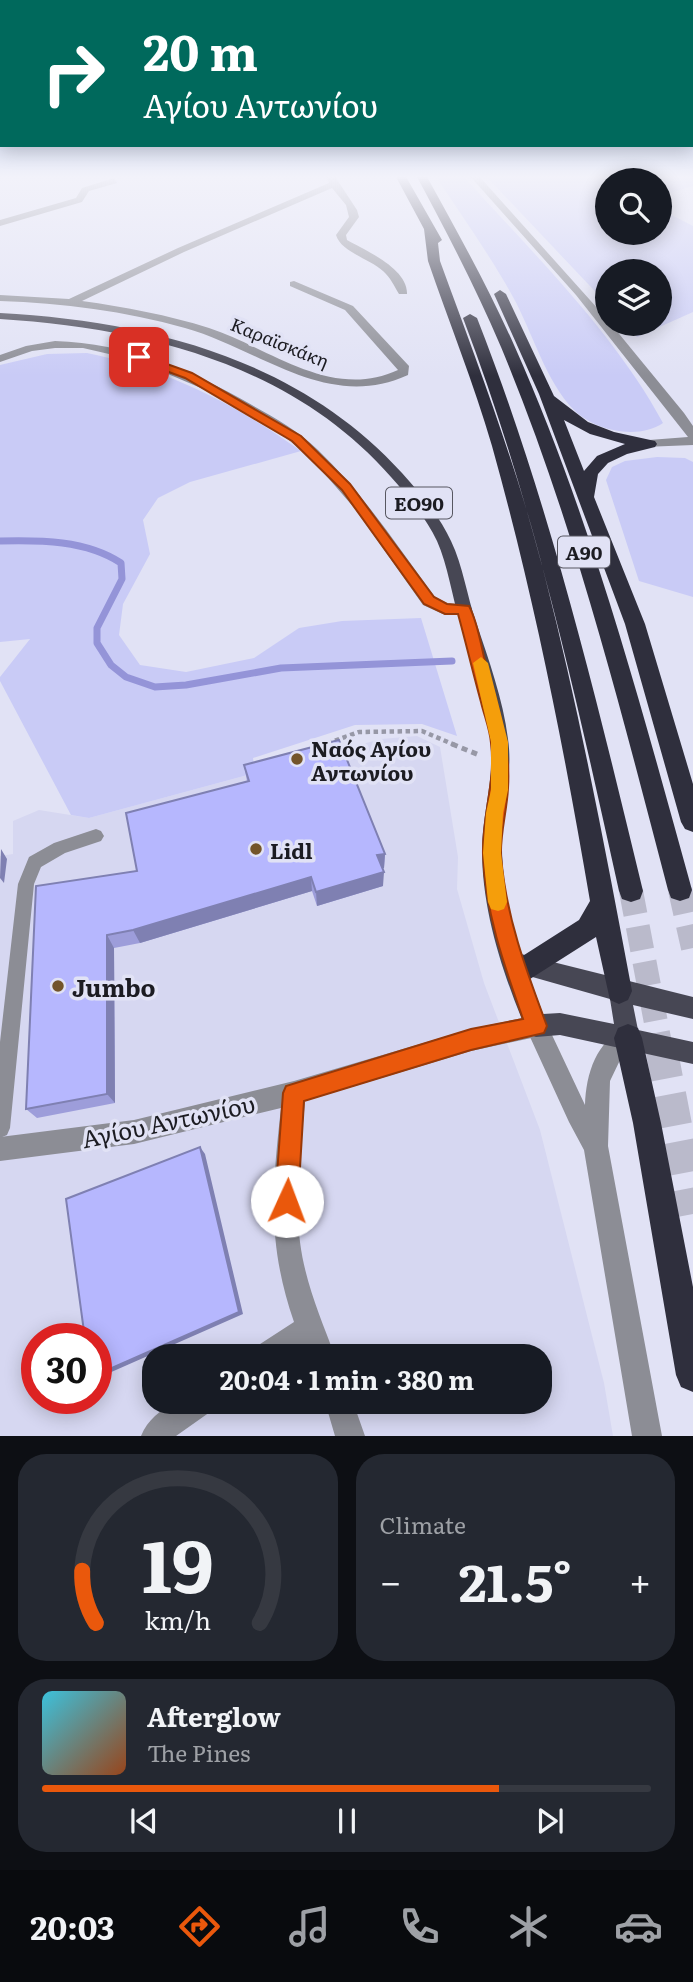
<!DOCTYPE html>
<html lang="en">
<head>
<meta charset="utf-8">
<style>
	body { margin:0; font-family:Literata,serif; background:#242831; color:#f1f3f6; height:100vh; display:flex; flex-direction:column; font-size:26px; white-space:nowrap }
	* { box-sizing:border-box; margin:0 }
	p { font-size:23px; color:#9ea1a6 }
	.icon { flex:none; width:38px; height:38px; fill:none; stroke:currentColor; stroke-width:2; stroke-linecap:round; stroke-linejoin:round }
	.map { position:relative; height:1436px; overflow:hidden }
	.drawer { display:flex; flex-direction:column; gap:18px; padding:18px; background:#0d0f14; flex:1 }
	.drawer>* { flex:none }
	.guide { position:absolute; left:0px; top:0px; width:693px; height:147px; box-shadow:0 4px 18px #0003; background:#00695c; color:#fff; overflow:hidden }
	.buttons { position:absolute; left:595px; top:168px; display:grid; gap:14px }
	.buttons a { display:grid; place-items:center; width:77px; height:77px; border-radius:50%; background:#171b24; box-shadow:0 4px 18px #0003; font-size:35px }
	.speed { position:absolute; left:21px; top:1323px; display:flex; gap:14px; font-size:35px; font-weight:700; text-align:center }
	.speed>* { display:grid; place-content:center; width:91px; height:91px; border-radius:50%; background:#171b24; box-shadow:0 4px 18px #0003; line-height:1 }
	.speed .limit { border:10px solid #d22; background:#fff; color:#111 }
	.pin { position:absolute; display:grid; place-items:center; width:60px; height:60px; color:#fff; margin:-30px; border-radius:14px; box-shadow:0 4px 10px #0006 }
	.me { position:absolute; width:77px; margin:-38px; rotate:2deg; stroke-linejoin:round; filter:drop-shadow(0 0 5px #0008) }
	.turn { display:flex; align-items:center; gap:24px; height:147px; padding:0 28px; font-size:32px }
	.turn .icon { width:91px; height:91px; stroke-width:2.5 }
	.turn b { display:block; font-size:49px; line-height:60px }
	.big { font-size:52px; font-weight:700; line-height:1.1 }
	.drawer .widget { flex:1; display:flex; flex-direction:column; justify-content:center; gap:10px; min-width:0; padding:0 24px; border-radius:28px; background:#242831 }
	.drawer .dial { align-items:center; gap:0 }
	.dial svg { height:182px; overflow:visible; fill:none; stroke:#363941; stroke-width:7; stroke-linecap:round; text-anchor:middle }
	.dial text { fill:#f1f3f6; stroke:none }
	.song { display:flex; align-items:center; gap:21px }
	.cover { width:84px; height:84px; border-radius:10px; background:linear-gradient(135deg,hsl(190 70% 55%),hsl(20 70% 35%)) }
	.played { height:7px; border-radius:4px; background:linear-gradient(90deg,#ea580c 75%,#363941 75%) }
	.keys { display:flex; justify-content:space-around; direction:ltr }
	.heat { display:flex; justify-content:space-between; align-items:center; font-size:38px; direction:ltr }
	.drawer .tiles { flex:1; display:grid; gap:18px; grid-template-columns:1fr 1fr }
	.widget:last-child { grid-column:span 2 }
	.trip { position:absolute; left:142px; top:1344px; width:410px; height:70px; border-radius:28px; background:#171b24; box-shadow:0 4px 18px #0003; font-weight:700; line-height:70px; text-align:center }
	.tabs { display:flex; height:112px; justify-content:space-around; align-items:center; background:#090b0e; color:#9ea1a6 }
	.tabs .icon { width:49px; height:49px }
	.tabs .active { color:#ea580c }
	.tabs b { font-size:32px; color:#f1f3f6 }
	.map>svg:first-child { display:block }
</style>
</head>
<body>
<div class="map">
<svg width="693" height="1436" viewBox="0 0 693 1436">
	<rect width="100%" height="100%" fill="#e1e2f5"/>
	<path fill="#d6d7f1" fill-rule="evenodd" d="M417,736L440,747L458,857L457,889L484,983L540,1130L604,1383L613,1436H0V856L13,854V821L39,810L89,818L381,739ZM37,1339H96V1398H37ZM154,1356H539V1402H154Z"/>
	<path fill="#c9cbf6" d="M435,175H462C530,250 615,333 663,423C638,440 595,431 574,410C546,382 532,331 513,297C490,255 461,215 435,175Z
		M485,175H693V186L660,196V180H607V233H660V209L693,226V312L637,337L625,324H660V271H607V304Z
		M87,353C167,369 235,404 301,451L190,482L158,498L143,520L150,554L123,604L119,635L140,665L186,672L254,658L299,628L342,621L421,618L457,736L422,724L355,725L253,758L255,773L89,818L71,815L0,681V677L30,639L0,642V365L47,354Z
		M657,457L685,458L693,462V597L639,581L606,480L612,467L625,461Z"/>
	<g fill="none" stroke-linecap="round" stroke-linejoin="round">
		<path stroke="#9494d8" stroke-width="7" d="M0,541C40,540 86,540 121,563L122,579L97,628V643L111,665L126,677L155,687L186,685L281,668L452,661"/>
		<path stroke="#babacb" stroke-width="24" stroke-dasharray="24 12" stroke-linecap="butt" d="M680,890L693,948
			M631,891L661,1049"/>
		<path stroke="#babacb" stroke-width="32" stroke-dasharray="32 16" stroke-linecap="butt" d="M661,1047L693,1214"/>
		<path stroke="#9798a6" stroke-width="4.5" stroke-dasharray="4.5 3.5" stroke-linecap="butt" d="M320,746L359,732L422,731L457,746"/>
		<path stroke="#9798a6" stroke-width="5" stroke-dasharray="6 4.5" stroke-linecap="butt" d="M452,744L479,755
			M316,747L325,744"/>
		<path fill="#8c8d95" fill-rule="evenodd" d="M96,829L101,831L104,836L101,841L65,853L41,867L34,884L10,1128L7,1135L0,1138V1042L18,884L29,857L54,843Z"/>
		<path fill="#8c8d95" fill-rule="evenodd" d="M326,175H334L357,210L359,217L346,235L347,240C367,251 408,269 407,294H399C394,286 391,278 383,271C370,259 341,252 336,235L349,217L346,205L332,188L184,252L82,301C125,307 168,315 209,328C270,348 331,401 398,370L345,310L290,286V282L294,281L353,306L409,366L408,375C327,412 260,349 185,328C125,311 63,303 0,301V295L69,299L178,248L329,183Z
			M114,178L117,183L89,191L82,202L0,226V220L76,198L82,188Z
			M55,341C127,343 191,370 252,405C275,418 299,431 318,450C363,493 398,547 435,597L447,603L470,605L472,609L470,613L445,615L423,605L356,510L310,457L275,429L215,394L135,360L83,348H55L32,351L0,362V355L26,346Z
			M536,1015L544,1018L547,1026L544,1034L536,1037L471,1051L305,1101C301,1148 294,1195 300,1242C305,1282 321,1319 335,1356H307L304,1348L291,1356H253L257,1346L294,1322C267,1244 272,1188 281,1108L134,1144L0,1161V1137L134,1120L294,1081L471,1029Z
			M175,1402H214L210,1412L176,1436H141C148,1419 160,1411 175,1402Z
			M325,1402H353L365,1436H335Z"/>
		<path fill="#8c8d95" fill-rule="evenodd" d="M469,175H478L607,319V324H611L684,413L693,426V445L644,447V441L649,440L688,437L576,295Z
			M536,1015L544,1018L585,1105C586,1074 596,1040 628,1027L636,1030L639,1038L636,1046L621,1058L610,1081L608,1146L662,1436H632L584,1150L569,1122L525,1026L528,1018Z"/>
		<path fill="#474754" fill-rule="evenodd" d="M0,313C148,321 299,359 402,473C420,493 440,517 451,541C463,566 467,596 476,622C489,661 503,699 508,739C513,773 503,806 502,840C501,878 510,917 521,954L693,997V1019L633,1005L638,1030L693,1042V1064L560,1035L536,1037L528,1034C504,977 482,913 482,850C482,813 495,777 491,740C486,700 473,661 460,622C452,596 448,566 437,541C426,518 408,496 391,477C292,364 144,328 0,319ZM529,976L610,999L614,1024L560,1013L543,1014Z"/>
		<path fill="#2f2f3d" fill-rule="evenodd" d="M395,175H405L442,240L438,243L440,261C478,365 518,469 545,577C580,714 606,853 632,991L628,1000L619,1004L610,1000L596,937L530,979L521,975L517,966L521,957L579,920L590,901C564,748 534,596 492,446C474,384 449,322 428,261L424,229Z
			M416,175H426C457,231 488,287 514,345C592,520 641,706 692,890L689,898L680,901L671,898L668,890C620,707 574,522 501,347C476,288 446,231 416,175Z
			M500,290L506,294L554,396L588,422L614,432L655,441L657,444L655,447L627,454L608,463L598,474L594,497L645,624L693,784V832L685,829L681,822L625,624L539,394L494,294ZM564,420L590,434L625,444L597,456L584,471Z
			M470,314L477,318C550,504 596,697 643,891L640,899L631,902L622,899L619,891C576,697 534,504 463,318Z
			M628,1024L638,1028L642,1038L661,1123L693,1287V1392L681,1387L676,1375L633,1123L614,1038L618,1028Z"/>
	</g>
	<path fill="#9d9dda" d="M244,765L385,854L384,868L382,869L383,886L317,906L312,891L140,943L114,948L115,1103L37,1118L26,1109L36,886L137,871L247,781Z"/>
	<path fill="#7f80b2" d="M1,849L7,859L4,883L0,878Z
		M385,854L384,868L376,870L377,855Z
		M384,872L383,886L317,906L316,892Z
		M311,877L312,891L140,943L133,930Z
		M107,935L114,948L115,1103L107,1094Z
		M200,1147L205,1154L243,1314L100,1377H96V1375Z"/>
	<path fill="#b6b7fe" stroke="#7f80b2" stroke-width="2" d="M339,740L385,854L377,855L384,872L316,892L311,877L133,930L107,935V1094L26,1109L36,886L137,871L126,813L249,781L244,765Z
		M200,1147L239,1312L96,1375V1339H85L66,1199Z"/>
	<linearGradient id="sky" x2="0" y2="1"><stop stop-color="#86a7e2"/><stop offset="0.47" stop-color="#f2f2fa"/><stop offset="1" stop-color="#f2f2fa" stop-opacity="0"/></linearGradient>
	<rect width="693" height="376" fill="url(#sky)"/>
	<path fill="#ea580c" stroke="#983908" stroke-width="2" d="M139,354L192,373L301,436L350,484L434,597L447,604L469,606C477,621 480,640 484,657C496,700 511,742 508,788C507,811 500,833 501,856C506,917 526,970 547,1026L544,1033L471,1050L304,1101L298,1201L295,1210L287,1213L279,1210L275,1201L283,1093L286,1086L471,1029L523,1019C504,965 485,912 483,854C482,816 496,781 491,743C490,729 484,715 481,702C473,673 466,643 458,614H445L424,604L342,490L292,441L185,378L136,360V355Z"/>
	<path fill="#f59e0b" d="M481,657L488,663L508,742V790L503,813L501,853L507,902L504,909L498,911L491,909L488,902L483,853L486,813L491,790V742L473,663Z"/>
	<g fill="#73542a" stroke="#e1e2f5" stroke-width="2.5">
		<circle cx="297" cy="759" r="7"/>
		<circle cx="256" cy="849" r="7"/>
		<circle cx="58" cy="986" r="7"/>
	</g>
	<g text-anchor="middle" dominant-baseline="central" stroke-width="7" stroke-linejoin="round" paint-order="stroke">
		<g font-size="18" fill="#1c1c22" stroke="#e1e2f5">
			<text transform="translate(280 342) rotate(22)">Καραϊσκάκη</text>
		</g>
		<g fill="#e1e2f5" stroke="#575761" stroke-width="2">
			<rect x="386" y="487.5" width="66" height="31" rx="5"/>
			<rect x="558" y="536.5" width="52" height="31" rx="5"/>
		</g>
		<g font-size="19" font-weight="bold" fill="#1c1c22">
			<text x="419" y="503">ΕΟ90</text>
			<text x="584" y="552">Α90</text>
		</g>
		<g font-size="21" font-weight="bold" fill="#1c1c22" stroke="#e1e2f5" text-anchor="start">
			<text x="311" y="747">Ναός Αγίου<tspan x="311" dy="24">Αντωνίου</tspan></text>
			<text x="270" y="849">Lidl</text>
		</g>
		<g font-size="24" font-weight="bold" fill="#1c1c22" stroke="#e1e2f5" text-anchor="start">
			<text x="72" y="986">Jumbo</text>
		</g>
		<g font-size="24" fill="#1c1c22" stroke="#e1e2f5">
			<text transform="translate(168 1120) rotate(-12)">Αγίου Αντωνίου</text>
		</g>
	</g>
</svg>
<div class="buttons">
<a><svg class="icon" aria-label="search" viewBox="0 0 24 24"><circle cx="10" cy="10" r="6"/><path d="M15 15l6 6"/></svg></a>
<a><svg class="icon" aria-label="layers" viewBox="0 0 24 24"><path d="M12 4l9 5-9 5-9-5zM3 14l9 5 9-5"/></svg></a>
</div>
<div class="speed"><div class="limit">30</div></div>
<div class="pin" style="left:139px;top:357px;background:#d93025"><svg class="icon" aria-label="arrive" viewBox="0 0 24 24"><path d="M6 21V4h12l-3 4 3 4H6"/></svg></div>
<svg class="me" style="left:287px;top:1201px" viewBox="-20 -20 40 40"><circle r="19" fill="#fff"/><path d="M0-13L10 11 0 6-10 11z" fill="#ea580c"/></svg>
<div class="trip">20:04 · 1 min · 380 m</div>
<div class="guide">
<div class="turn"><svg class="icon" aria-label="right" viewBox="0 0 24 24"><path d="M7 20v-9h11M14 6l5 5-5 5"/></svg><div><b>20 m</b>Αγίου Αντωνίου</div></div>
</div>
</div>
<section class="drawer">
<div class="tiles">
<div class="widget dial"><svg viewBox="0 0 100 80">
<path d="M14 69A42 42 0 1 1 86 69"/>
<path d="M14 69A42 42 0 0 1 8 46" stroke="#ea580c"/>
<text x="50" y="56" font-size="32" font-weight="700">19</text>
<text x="50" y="72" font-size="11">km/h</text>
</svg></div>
<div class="widget"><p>Climate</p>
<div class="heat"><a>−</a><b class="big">21.5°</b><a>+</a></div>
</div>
<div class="widget">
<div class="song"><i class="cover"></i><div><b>Afterglow</b><p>The Pines</p></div></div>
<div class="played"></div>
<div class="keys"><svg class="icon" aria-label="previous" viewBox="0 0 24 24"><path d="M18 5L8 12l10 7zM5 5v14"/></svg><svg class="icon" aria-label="pause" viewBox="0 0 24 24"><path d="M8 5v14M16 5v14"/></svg><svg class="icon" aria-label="next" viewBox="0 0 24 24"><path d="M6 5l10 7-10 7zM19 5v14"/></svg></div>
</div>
</div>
</section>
<nav class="tabs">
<b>20:03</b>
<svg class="icon active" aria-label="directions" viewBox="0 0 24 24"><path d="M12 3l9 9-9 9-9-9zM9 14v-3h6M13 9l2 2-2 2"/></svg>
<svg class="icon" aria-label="music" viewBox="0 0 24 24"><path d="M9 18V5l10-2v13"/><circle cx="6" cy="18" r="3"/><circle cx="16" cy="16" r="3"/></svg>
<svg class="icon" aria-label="phone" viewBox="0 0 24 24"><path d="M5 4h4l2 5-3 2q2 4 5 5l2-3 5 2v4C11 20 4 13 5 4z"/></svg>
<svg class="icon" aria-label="climate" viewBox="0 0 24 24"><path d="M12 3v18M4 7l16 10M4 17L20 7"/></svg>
<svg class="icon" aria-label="car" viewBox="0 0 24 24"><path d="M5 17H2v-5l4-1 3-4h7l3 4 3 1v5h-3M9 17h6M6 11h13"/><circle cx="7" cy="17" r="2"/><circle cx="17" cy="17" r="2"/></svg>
</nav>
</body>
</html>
